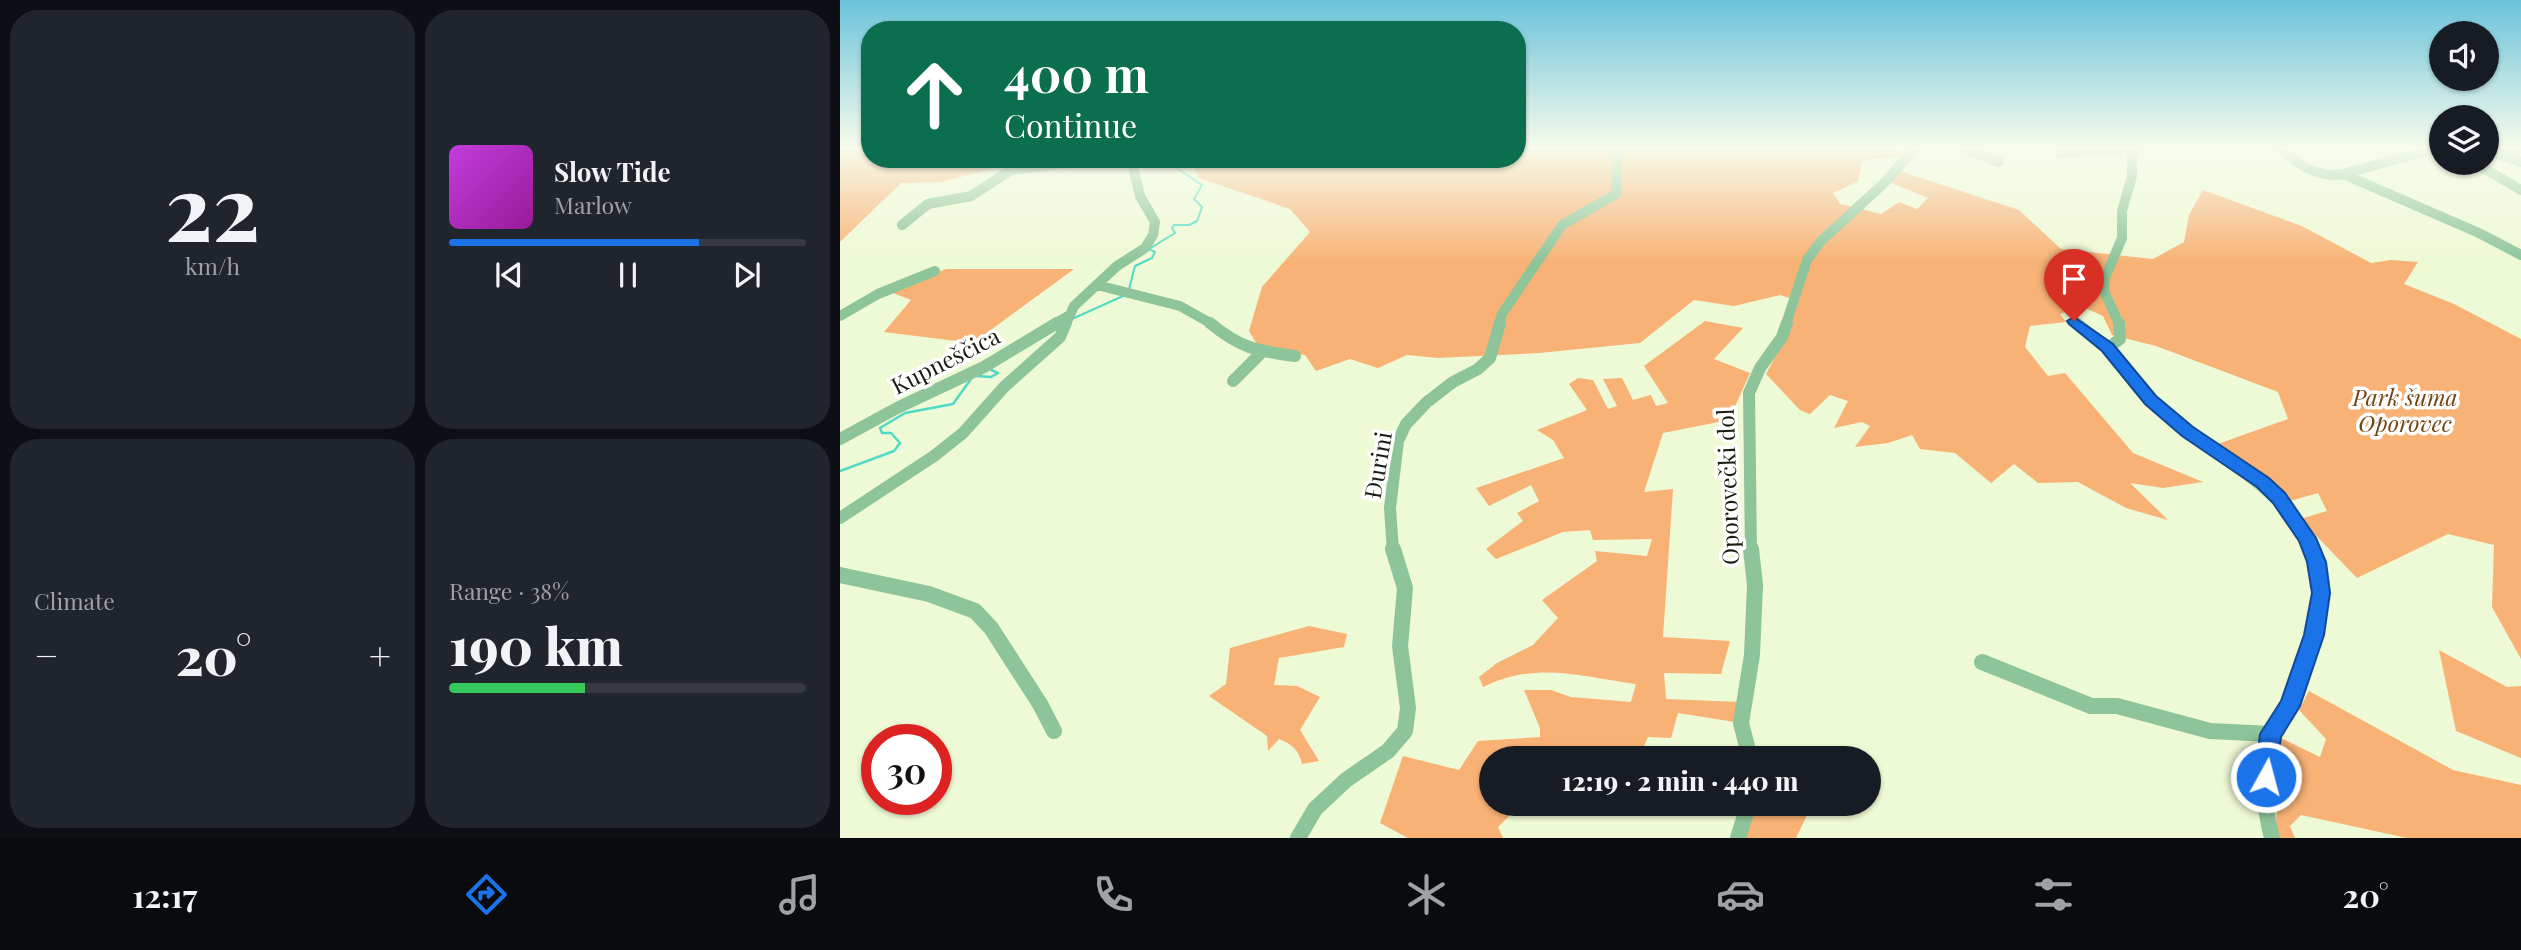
<!DOCTYPE html>
<html lang="en">
<head>
<meta charset="utf-8">
<style>
	body { margin:0; font-family:"Playfair Display",serif; background:#20242c; color:#f1f3f6; height:100vh; display:flex; flex-direction:column; font-size:26px; white-space:nowrap }
	* { box-sizing:border-box; margin:0 }
	p { font-size:23px; color:#9ea1a6 }
	.icon { flex:none; width:38px; height:38px; fill:none; stroke:currentColor; stroke-width:2; stroke-linecap:round; stroke-linejoin:round }
	.map { position:relative; flex:1; overflow:hidden }
	.sheet { display:flex; flex-direction:column; gap:10px; padding:10px; background:#0d0f14; width:840px }
	.sheet>* { flex:none }
	.hud { position:absolute; left:21px; top:21px; width:665px; height:147px; border-radius:28px; box-shadow:0 2px 5px #0004; background:#0b6e4f; color:#fff; overflow:hidden }
	.controls { position:absolute; left:1589px; top:21px; display:grid; gap:14px }
	.controls a { display:grid; place-items:center; width:70px; height:70px; border-radius:50%; background:#171b24; box-shadow:0 2px 5px #0004; font-size:35px }
	.speed { position:absolute; left:21px; top:724px; display:flex; gap:14px; font-size:35px; font-weight:700; text-align:center }
	.speed>* { display:grid; place-content:center; width:91px; height:91px; border-radius:50%; background:#171b24; box-shadow:0 2px 5px #0004; line-height:1 }
	.speed .limit { border:10px solid #d22; background:#fff; color:#111 }
	.pin { position:absolute; display:grid; place-items:center; width:60px; height:60px; color:#fff; margin:-72px -30px; border-radius:50% 50% 50% 0; rotate:-45deg; box-shadow:0 0 7px #0007 }
	.pin .icon { rotate:45deg }
	.me { position:absolute; width:77px; margin:-38px; rotate:7deg; stroke-linejoin:round; filter:drop-shadow(0 0 5px #0008) }
	.turn { display:flex; align-items:center; gap:24px; height:147px; padding:0 28px; font-size:32px }
	.turn .icon { width:91px; height:91px; stroke-width:2.5 }
	.turn b { display:block; font-size:49px; line-height:60px }
	.big { font-size:52px; font-weight:800; line-height:1.1 }
	.sheet .card { flex:1; display:flex; flex-direction:column; justify-content:center; gap:10px; min-width:0; padding:0 24px; border-radius:28px; background:#20242c }
	.sheet .dial { align-items:center; gap:0 }
	.dial b { font-size:91px; line-height:1 }
	.song { display:flex; align-items:center; gap:21px }
	.cover { width:84px; height:84px; border-radius:10px; background:linear-gradient(135deg,hsl(290 70% 55%),hsl(300 70% 35%)) }
	.played { height:7px; border-radius:4px; background:linear-gradient(90deg,#1a73e8 70%,#363941 70%) }
	.keys { display:flex; justify-content:space-around; direction:ltr }
	.heat { display:flex; justify-content:space-between; align-items:center; font-size:38px; direction:ltr }
	.charge { height:10px; border-radius:5px; background:linear-gradient(90deg,#34c759 38%,#363941 0) }
	.sheet .tiles { flex:1; display:grid; gap:10px; grid-template-columns:repeat(2,1fr) }
	.trip { position:absolute; left:639px; top:746px; width:402px; height:70px; border-radius:35px; background:#171b24; box-shadow:0 2px 5px #0004; font-weight:800; line-height:70px; text-align:center }
	.tab-bar { display:flex; height:112px; justify-content:space-around; align-items:center; background:#090b0e; color:#9ea1a6 }
	.tab-bar .icon { width:49px; height:49px }
	.tab-bar .active { color:#1a73e8 }
	.tab-bar b { font-size:32px; color:#f1f3f6 }
	main { display:flex; flex:1; min-height:0 }
	.map>svg:first-child { display:block }
</style>
</head>
<body>
<main>
<section class="sheet">
<div class="tiles">
<div class="card dial"><b>22</b><p>km/h</p></div>
<div class="card">
<div class="song"><i class="cover"></i><div><b>Slow Tide</b><p>Marlow</p></div></div>
<div class="played"></div>
<div class="keys"><svg class="icon" aria-label="previous" viewBox="0 0 24 24"><path d="M18 5L8 12l10 7zM5 5v14"/></svg><svg class="icon" aria-label="pause" viewBox="0 0 24 24"><path d="M8 5v14M16 5v14"/></svg><svg class="icon" aria-label="next" viewBox="0 0 24 24"><path d="M6 5l10 7-10 7zM19 5v14"/></svg></div>
</div>
<div class="card"><p>Climate</p>
<div class="heat"><a>−</a><b class="big">20°</b><a>+</a></div>
</div>
<div class="card"><p>Range · 38%</p><b class="big">190 km</b><div class="charge"></div></div>
</div>
</section>
<div class="map">
<svg width="1681" height="838" viewBox="0 0 1681 838">
	<rect width="100%" height="100%" fill="#eef9d5"/>
	<path fill="#f8b275" d="M0,146H30V159H189L101,182L61,183L0,242Z
		M677,146H1066L1059,157L1023,160L1018,181L993,193L1000,204L1041,214L1059,202L1077,209L1088,198L1047,181L1057,170L1179,210L1221,249L1313,259L1344,242L1349,215L1363,190L1462,226L1531,263L1551,260L1578,262L1564,284L1614,304L1681,339V659L1652,607L1654,545L1608,534L1517,578L1460,519L1487,511L1478,493L1450,501L1434,484L1375,445L1448,419L1438,392L1316,346L1272,335L1263,316L1241,306L1220,314L1226,322L1190,326L1185,347L1208,376L1225,373L1293,453L1363,482L1323,488L1290,483L1328,520L1286,508L1238,482L1198,483L1174,464L1151,483L1115,453L1080,449L1072,435L1048,443L1015,447L1030,426L1022,422L994,428L1008,401L990,395L970,414L960,410L926,374L945,339L956,300L940,295L894,306L854,300L800,343L699,353L598,358L567,355L538,368L510,359L476,371L465,355L418,346L409,331L422,287L470,232L450,209L359,178L350,159H677Z
		M106,269H234L133,343L44,332L71,300L48,291Z
		M865,321L903,328L874,359L910,373L889,420L823,433L804,492L833,489L823,637L890,641L881,674L824,673L826,699L899,702L895,722L838,713L831,738L808,737L799,758H651V803H712L695,813L675,810L658,827L663,838H568L540,823L563,756L619,770L638,741L700,737V728L684,690H711L731,697L791,702L796,684C738,676 698,661 643,687L639,677L657,663L693,645L718,618L702,600L757,561L755,551L807,556L812,539L753,540L750,530L723,532L656,559L646,549L683,521L677,513L699,501L691,485L649,506L636,488L724,458L713,440L697,430L747,410L729,384L738,378L753,380L768,409L777,406L763,379L782,378L793,400L811,395L816,406L828,403L804,366Z
		M469,626L507,634L504,647L439,658L434,685L457,686L480,697L460,730L479,761L462,764C459,750 452,744 439,739L428,751L427,736L369,696L386,684L390,648Z
		M1599,650L1667,687L1681,686V758L1616,731Z
		M1469,691L1613,770L1681,785V838H1567L1461,815L1450,826L1455,838H1440L1436,829L1439,737L1480,757L1486,739L1459,710Z
		M914,803H965L969,811L956,838H902Z"/>
	<g fill="none" stroke-linecap="round" stroke-linejoin="round">
		<path stroke="#50dac6" stroke-width="2" d="M289,289L295,266L312,258L315,252L309,249L335,233L332,228L334,225H349L357,221L362,207L354,199L362,185L323,159
			M232,319L283,296"/>
		<path stroke="#50dac6" stroke-width="2.5" d="M137,376L151,377L158,373L149,369
			M0,471L54,451L60,443L51,433H42L40,428L65,413L113,404L131,379"/>
		<path stroke="#8dc49a" stroke-width="10" d="M1119,146L1159,162
			M1436,146C1455,162 1477,179 1503,174L1639,233L1681,255
			M1647,151L1681,162
			M1656,152L1681,148
			M1219,153L1297,148
			M1635,163L1681,190
			M1503,174L1601,147
			M62,225L88,204L131,196L171,170L262,159
			M257,285L340,306L372,324
			M0,316L38,294L95,271
			M1234,321L1238,324
			M214,324L228,316
			M226,324L234,306L277,266L305,248L313,235L315,222L300,196L291,159
			M659,324L662,314L722,225L776,194L777,160L782,146
			M946,324L967,260L981,241L1042,185L1078,146
			M1279,324L1264,291L1265,278L1282,238V211L1292,176V156L1298,146"/>
		<path stroke="#8dc49a" stroke-width="12" d="M370,323C400,348 417,351 455,356
			M1236,323L1268,348
			M1279,323L1280,339L1268,348C1290,374 1311,402 1337,424C1389,466 1442,485 1472,551
			M393,381L423,351
			M0,439L57,408L144,367L217,323
			M0,518L94,456L123,433L164,387L220,337L226,323
			M553,551L550,508L558,441L566,424L587,402L613,382L638,369L650,358L660,323
			M911,551L909,393L920,368L942,337L947,323"/>
		<path stroke="#8dc49a" stroke-width="16" d="M0,575L89,594L135,611L151,628L200,704L214,731
			M1142,662L1251,706H1277L1370,731L1431,734
			M910,758L901,723L912,655L915,585L911,549
			M458,838L475,809L506,780L548,751L565,731L568,708L560,646L565,588L553,549
			M898,838L909,803
			M1432,838C1424,808 1421,772 1429,742C1433,726 1445,715 1452,700C1471,657 1491,594 1472,549"/>
	</g>
	<linearGradient id="sky" x2="0" y2="1"><stop stop-color="#6bc3da"/><stop offset="0.56" stop-color="#f7fcec"/><stop offset="1" stop-color="#f7fcec" stop-opacity="0"/></linearGradient>
	<rect width="1681" height="263" fill="url(#sky)"/>
	<path fill="#1a73e8" stroke="#114b97" stroke-width="2" d="M1234,317L1273,344L1316,396L1353,427L1429,478L1445,493L1476,538L1486,562L1490,593L1484,635L1460,706L1441,737L1434,784L1426,787L1418,784L1415,777L1420,734L1441,701L1464,635L1472,593L1467,562L1459,541L1433,503L1417,487L1342,436L1305,404L1262,351L1229,324L1227,321Z"/>
	<g text-anchor="middle" dominant-baseline="central" stroke-width="7" stroke-linejoin="round" paint-order="stroke">
		<g font-size="23" fill="#1b1f12" stroke="#fff">
			<text transform="translate(105 360) rotate(-27)">Kupneščica</text>
			<text transform="translate(537 465) rotate(-80)">Đurini</text>
			<text transform="translate(887 487) rotate(-92)">Oporovečki dol</text>
		</g>
		<g font-size="23" font-style="italic" fill="#754511" stroke="#fff">
			<text x="1565" y="396">Park šuma<tspan x="1565" dy="26">Oporovec</tspan></text>
		</g>
	</g>
</svg>
<div class="controls">
<a><svg class="icon" aria-label="sound" viewBox="0 0 24 24"><path d="M4 9h4l5-4v14l-5-4H4zM17 9q2 3 0 6"/></svg></a>
<a><svg class="icon" aria-label="layers" viewBox="0 0 24 24"><path d="M12 4l9 5-9 5-9-5zM3 14l9 5 9-5"/></svg></a>
</div>
<div class="speed"><div class="limit">30</div></div>
<div class="pin" style="left:1234px;top:321px;background:#d93025"><svg class="icon" aria-label="arrive" viewBox="0 0 24 24"><path d="M6 21V4h12l-3 4 3 4H6"/></svg></div>
<svg class="me" style="left:1426px;top:777px" viewBox="-20 -20 40 40"><circle r="17" fill="#1a73e8" stroke="#fff" stroke-width="3"/><path d="M0-11L8 9 0 5-8 9z" fill="#fff"/></svg>
<div class="trip">12:19 · 2 min · 440 m</div>
<div class="hud">
<div class="turn"><svg class="icon" aria-label="ahead" viewBox="0 0 24 24"><path d="M12 20V5M6 11l6-6 6 6"/></svg><div><b>400 m</b>Continue</div></div>
</div>
</div>
</main>
<nav class="tab-bar">
<b>12:17</b>
<svg class="icon active" aria-label="directions" viewBox="0 0 24 24"><path d="M12 3l9 9-9 9-9-9zM9 14v-3h6M13 9l2 2-2 2"/></svg>
<svg class="icon" aria-label="music" viewBox="0 0 24 24"><path d="M9 18V5l10-2v13"/><circle cx="6" cy="18" r="3"/><circle cx="16" cy="16" r="3"/></svg>
<svg class="icon" aria-label="phone" viewBox="0 0 24 24"><path d="M5 4h4l2 5-3 2q2 4 5 5l2-3 5 2v4C11 20 4 13 5 4z"/></svg>
<svg class="icon" aria-label="climate" viewBox="0 0 24 24"><path d="M12 3v18M4 7l16 10M4 17L20 7"/></svg>
<svg class="icon" aria-label="car" viewBox="0 0 24 24"><path d="M5 17H2v-5l4-1 3-4h7l3 4 3 1v5h-3M9 17h6M6 11h13"/><circle cx="7" cy="17" r="2"/><circle cx="17" cy="17" r="2"/></svg>
<svg class="icon" aria-label="filters" viewBox="0 0 24 24"><path d="M4 7h16M4 17h16"/><circle cx="9" cy="7" r="2"/><circle cx="15" cy="17" r="2"/></svg>
<b>20°</b>
</nav>
</body>
</html>
